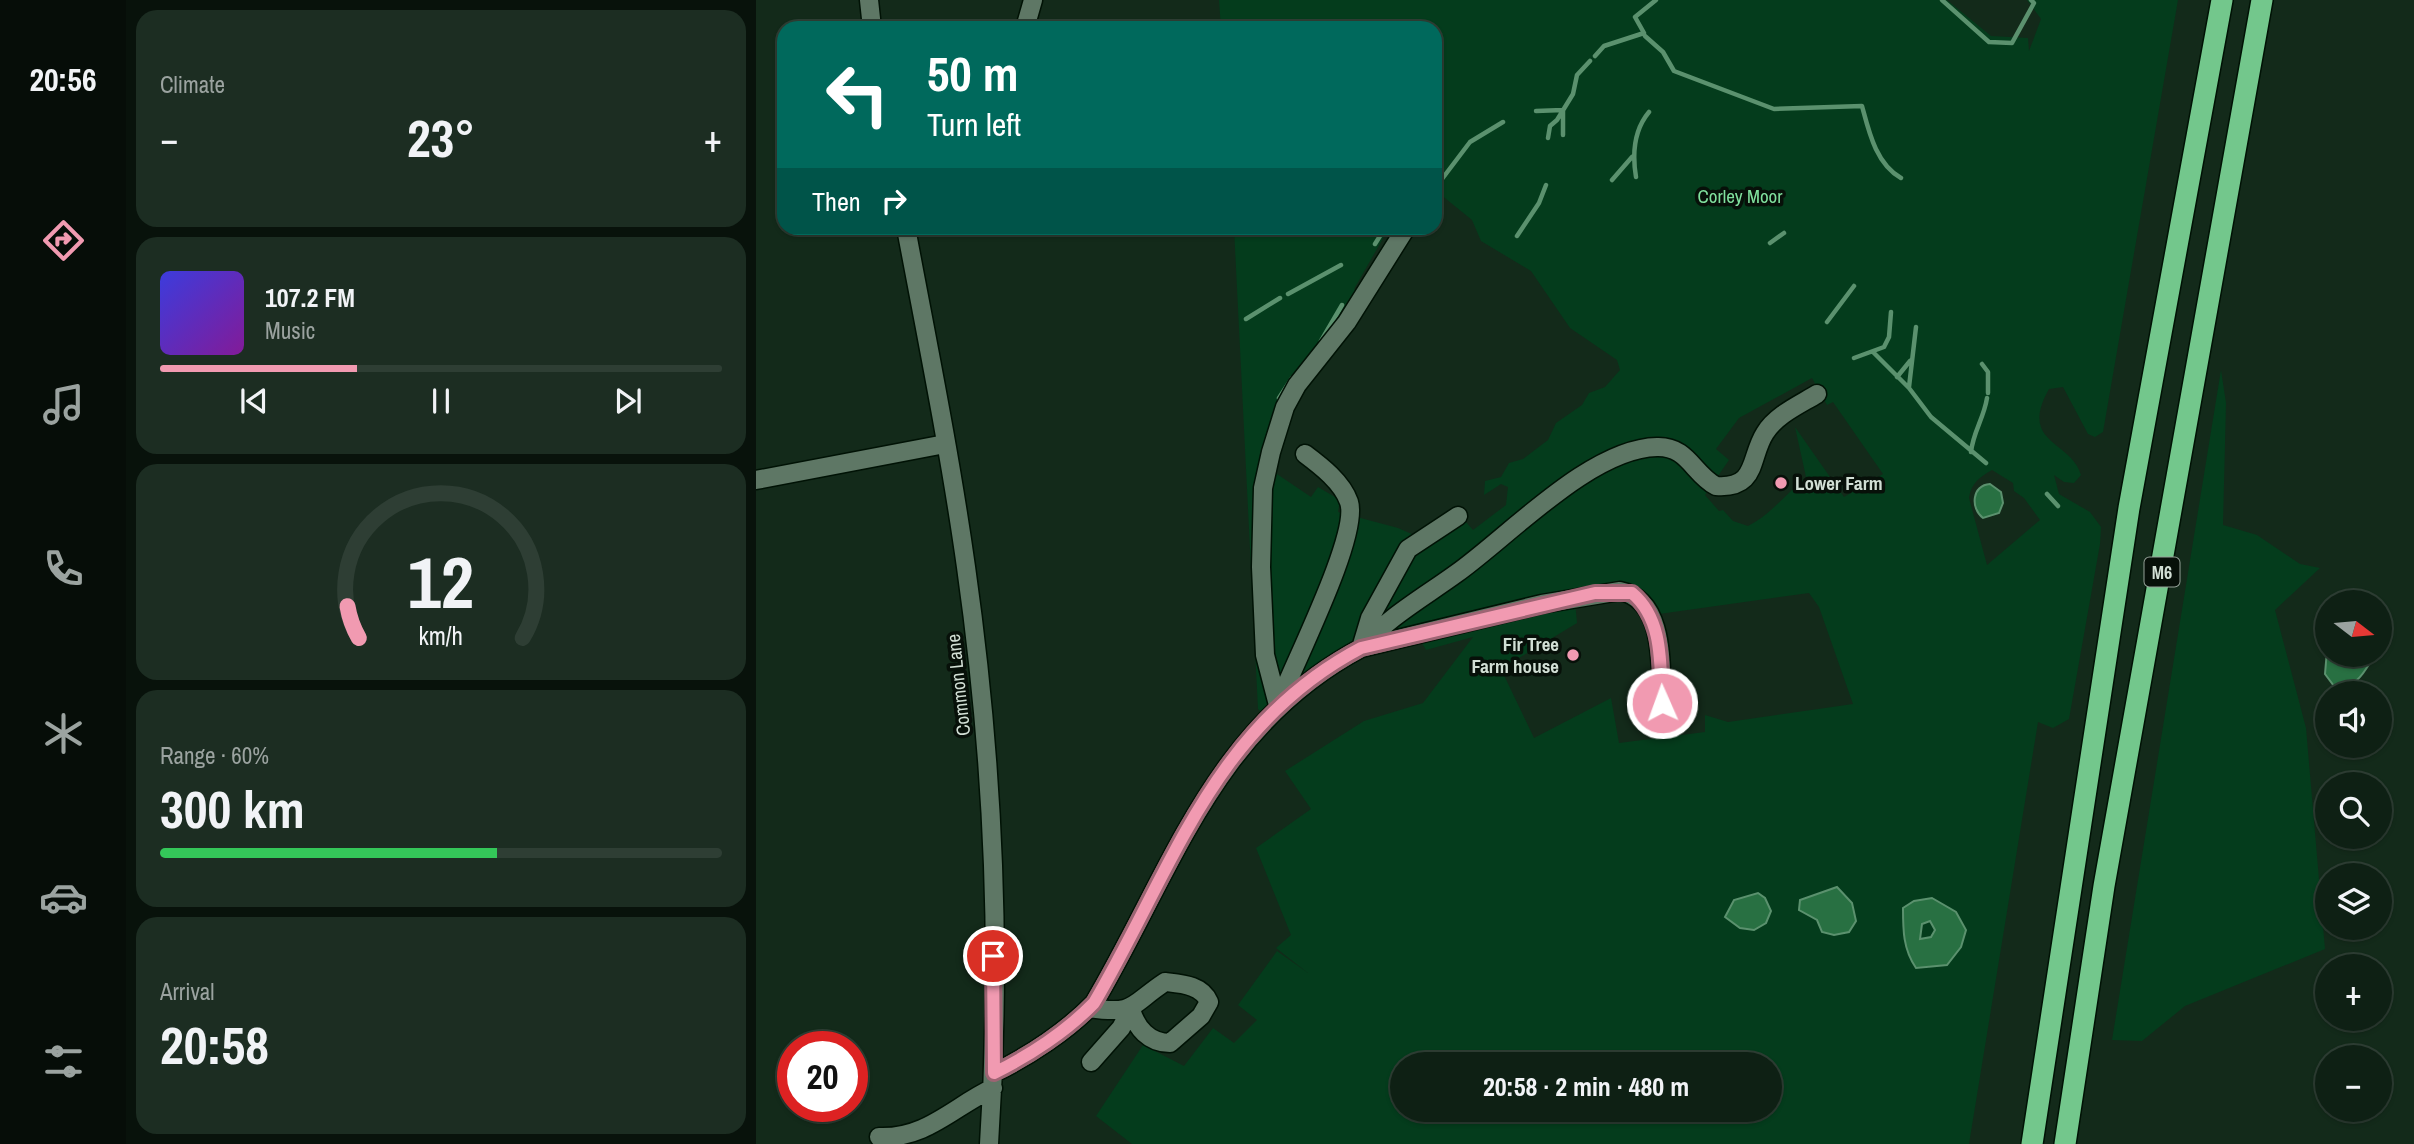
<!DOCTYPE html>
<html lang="en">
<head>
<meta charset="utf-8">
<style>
	body { margin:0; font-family:"Archivo Narrow",sans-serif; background:#1c2d22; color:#f1f3f6; height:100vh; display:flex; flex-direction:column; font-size:26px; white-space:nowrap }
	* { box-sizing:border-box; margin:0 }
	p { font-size:23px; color:#9ba3a0 }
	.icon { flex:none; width:38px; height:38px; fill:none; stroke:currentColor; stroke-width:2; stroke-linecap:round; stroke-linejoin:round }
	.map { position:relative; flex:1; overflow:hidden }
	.sheet { display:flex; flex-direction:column; gap:10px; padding:10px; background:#08120b; width:630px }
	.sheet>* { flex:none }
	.hud { position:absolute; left:21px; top:21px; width:665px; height:214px; border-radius:21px; box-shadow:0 2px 5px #0004,0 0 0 2px #2e3e34; background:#00695c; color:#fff; overflow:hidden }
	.needle { width:46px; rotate:106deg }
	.tools { position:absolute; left:1559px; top:590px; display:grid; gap:14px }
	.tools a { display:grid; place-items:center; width:77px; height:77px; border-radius:50%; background:#0e2014; box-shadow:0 2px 5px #0004,0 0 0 2px #2e3e34; font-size:35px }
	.speed { position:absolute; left:21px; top:1031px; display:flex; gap:14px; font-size:35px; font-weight:700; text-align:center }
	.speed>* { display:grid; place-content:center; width:91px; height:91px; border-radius:50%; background:#0e2014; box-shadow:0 2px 5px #0004,0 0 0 2px #2e3e34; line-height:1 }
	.speed .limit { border:10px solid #d22; background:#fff; color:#111 }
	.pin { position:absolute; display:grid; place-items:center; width:60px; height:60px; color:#fff; margin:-30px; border:4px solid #fff; border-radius:50%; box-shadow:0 2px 7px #0007 }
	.me { position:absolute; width:77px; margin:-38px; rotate:358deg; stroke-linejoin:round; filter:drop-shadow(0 0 5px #0008) }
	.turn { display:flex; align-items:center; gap:24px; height:147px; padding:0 35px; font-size:32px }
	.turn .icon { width:91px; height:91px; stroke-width:2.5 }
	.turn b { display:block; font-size:49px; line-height:60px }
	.then { display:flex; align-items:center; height:66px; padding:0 35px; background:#0003; gap:14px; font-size:26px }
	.big { font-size:52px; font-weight:800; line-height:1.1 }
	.sheet .card { flex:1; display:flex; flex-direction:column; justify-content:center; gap:10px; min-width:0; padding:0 24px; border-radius:21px; background:#1c2d22 }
	.sheet .dial { align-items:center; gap:0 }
	.dial svg { height:182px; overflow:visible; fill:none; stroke:#2e3e34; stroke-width:7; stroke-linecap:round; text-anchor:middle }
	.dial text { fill:#f1f3f6; stroke:none }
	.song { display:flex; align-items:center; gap:21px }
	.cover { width:84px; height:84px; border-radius:10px; background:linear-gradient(135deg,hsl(240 70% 55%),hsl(290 70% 35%)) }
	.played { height:7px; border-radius:4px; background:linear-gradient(90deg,#f19ab1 35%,#2e3e34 35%) }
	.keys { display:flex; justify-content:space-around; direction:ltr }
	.heat { display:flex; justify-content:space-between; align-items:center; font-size:38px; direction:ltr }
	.charge { height:10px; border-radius:5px; background:linear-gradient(90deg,#34c759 60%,#2e3e34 0) }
	.trip { position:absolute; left:634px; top:1052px; width:392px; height:70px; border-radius:35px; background:#0e2014; box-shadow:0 2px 5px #0004,0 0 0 2px #2e3e34; font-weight:800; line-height:70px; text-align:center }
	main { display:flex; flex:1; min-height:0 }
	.tabs { display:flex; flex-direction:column; width:126px; justify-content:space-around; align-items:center; background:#060d08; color:#9ba3a0 }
	.tabs .icon { width:49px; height:49px }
	.tabs .active { color:#f19ab1 }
	.tabs b { font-size:32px; color:#f1f3f6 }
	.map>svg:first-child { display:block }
</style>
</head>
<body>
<main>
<nav class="tabs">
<b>20:56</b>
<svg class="icon active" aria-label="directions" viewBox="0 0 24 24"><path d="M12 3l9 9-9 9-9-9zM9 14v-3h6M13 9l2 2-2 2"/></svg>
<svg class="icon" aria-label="music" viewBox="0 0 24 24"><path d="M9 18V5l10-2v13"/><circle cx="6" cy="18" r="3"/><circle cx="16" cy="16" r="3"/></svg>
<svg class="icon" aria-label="phone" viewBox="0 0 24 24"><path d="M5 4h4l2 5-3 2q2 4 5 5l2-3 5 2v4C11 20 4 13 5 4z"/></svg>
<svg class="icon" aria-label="climate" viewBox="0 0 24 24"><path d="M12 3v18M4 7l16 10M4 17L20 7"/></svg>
<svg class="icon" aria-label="car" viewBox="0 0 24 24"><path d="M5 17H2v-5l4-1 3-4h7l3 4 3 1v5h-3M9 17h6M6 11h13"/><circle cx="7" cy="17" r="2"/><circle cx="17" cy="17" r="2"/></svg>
<svg class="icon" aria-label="filters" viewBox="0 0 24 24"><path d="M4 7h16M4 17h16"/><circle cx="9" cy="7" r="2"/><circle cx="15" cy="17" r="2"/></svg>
</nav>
<section class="sheet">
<div class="card"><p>Climate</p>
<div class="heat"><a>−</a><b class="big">23°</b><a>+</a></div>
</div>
<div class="card">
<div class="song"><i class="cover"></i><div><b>107.2 FM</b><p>Music</p></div></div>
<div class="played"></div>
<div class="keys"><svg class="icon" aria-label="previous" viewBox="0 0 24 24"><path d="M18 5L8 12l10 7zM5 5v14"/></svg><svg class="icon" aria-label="pause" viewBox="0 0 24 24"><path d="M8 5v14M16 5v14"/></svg><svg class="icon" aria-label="next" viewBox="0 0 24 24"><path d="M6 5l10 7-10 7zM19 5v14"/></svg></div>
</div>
<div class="card dial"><svg viewBox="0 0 100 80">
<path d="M14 69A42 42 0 1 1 86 69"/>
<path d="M14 69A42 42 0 0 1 9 55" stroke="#f19ab1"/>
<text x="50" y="56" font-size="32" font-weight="700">12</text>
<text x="50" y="72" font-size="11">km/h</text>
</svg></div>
<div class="card"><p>Range · 60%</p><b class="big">300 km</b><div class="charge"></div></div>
<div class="card"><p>Arrival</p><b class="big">20:58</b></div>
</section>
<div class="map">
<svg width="1658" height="1144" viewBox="0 0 1658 1144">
	<rect width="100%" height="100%" fill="#132a1a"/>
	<path fill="#043c1c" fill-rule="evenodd" d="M463,0H1191L1235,36L1272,38L1273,51L1285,19L1271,0H1422L1347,432L1339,437L1332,434L1307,387L1293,389C1262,444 1315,440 1325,475L1318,483L1308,482L1298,475L1303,494L1334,512L1345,527L1344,544L1313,719L1297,728L1282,722L1213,1144H376L340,1116L387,1045L428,1066L457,1028L478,1043L501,1020L482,1005L521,951L552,973L520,948L535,935L500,848L555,809L529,771L608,721L667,703L717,637L670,650L663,638L616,647L512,718L502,709L478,228H633L598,289L611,299L558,372L530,422L518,472L555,497L562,487L584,500L582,512L642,528L676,543L709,521L717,530L750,505L752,487L745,484L728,495L729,481L745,477L753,463L767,459L792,440L800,423L826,405L833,393L849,387L864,370L861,360L814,328L775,271L725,241L716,220L679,190V28H465ZM1056,378L1071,405L1077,402L1127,474L1088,497L1039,427L1050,477C1030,494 1014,515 992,526L977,521L967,510L963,511L949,495L973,460L960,449L983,418ZM1236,470L1257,483L1258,491L1268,498L1284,520L1231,565L1213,498C1215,483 1224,477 1236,470ZM1053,593L1063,607L1097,704L972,722L949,715V732L863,743L855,698L778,738L745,669L821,623L819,602L894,597L903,614ZM646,1064H1013V1110H646Z
		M1465,370L1470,403L1467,525L1501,535L1544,564L1564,568L1519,610L1550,728L1569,949L1429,1006L1386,1041L1356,1040Z"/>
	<path fill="#287042" stroke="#5b916e" stroke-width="2" fill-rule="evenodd" d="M1234,484L1245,492L1247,503L1243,513L1227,518C1214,508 1216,485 1234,484Z
		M1571,650L1572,654L1613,655L1615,661C1605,678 1598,688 1578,686L1569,674Z
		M1081,887L1096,903L1100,921L1093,932L1078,935L1066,932L1061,920L1043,910L1044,900Z
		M1002,893L1009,898L1015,911L1010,923L998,930L984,928L969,917L978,900Z
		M1176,898L1200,912L1210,930L1205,947L1191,965L1160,968C1147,949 1147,930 1147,908L1158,901ZM1174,921L1179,930L1175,937L1164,939L1166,924Z"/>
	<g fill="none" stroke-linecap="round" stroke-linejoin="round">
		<path stroke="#5b916e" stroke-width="4.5" d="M1186,0L1233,42L1256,43L1278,3L1275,0
			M889,36L907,52L918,71L1018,109L1106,106C1113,132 1120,164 1145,178
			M839,56L848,46L888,33L879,17L900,0
			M780,111L807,110V135
			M792,138L794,126L801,120L817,94L821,75L834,61
			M679,174L686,179L714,142L747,122
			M880,177C876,153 878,130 893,112
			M856,180L876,157
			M761,236L783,203L790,185
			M1014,243L1028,233
			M619,244L629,228
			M532,294L585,265
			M490,319L524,298
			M1071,322L1098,286
			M565,341L586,305
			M1118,353L1153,388L1175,417L1230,463
			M1098,358L1128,347L1133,337L1135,312
			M1226,364L1232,372V393
			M1141,377L1154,361
			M1153,387L1160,327
			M523,398L536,378
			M1215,452C1217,432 1228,418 1231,398
			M1291,494L1302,506"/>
		<defs>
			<path id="minor" d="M113,0L116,28
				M269,28L277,0
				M150,228C171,340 194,453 210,567C237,757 246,952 233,1144
				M549,454C565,466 586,482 593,502C604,535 536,667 522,705L509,655L505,567L507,488L515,452L529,407L541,385L591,322L650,228
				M0,480L189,444
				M702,516L652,549L614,618L605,648C632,617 668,597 701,573C753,536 835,448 901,447C932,446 937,474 960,486C1002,489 993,458 1009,433C1020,415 1043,405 1061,394
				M334,1008C380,1015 374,1005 409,982C426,984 446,985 453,1002L445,1016L414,1043C393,1043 380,1028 375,1009
				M335,1062L365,1028L375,1009
				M238,1073C273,1056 311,1031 338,1003C417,869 457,727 605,648L786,604L864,591C910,600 904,667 906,703
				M123,1137C170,1139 197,1107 237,1088"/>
			<path id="highway" d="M1276,1144L1373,508L1466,0
				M1309,1144L1348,886L1506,0"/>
		</defs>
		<use href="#minor" stroke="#001205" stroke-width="21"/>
		<use href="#highway" stroke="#001205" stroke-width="24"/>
		<use href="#minor" stroke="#5e7765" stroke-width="18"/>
		<use href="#highway" stroke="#73c78c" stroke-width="21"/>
	</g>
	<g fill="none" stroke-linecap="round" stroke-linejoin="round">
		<defs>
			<path id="route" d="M237,956L238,1073C273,1056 311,1031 338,1003C417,869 457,726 605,648L839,593H876C908,620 904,665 906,703"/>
		</defs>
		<use href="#route" stroke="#9d6473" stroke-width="18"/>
		<use href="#route" stroke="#f19ab1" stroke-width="12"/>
	</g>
	<g fill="#f19ab1" stroke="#071009" stroke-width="2.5">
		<circle cx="1025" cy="483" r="7"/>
		<circle cx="817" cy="655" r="7"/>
	</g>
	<g text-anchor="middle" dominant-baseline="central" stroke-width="7" stroke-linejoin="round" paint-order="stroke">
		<rect fill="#071009" stroke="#95a198" stroke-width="2" x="1388.5" y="557.5" width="35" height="29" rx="5"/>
		<g font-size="18" font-weight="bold" fill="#d2dfd5">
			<text x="1406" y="572">M6</text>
		</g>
		<g font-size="19" fill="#80e19e" stroke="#071009">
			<text x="984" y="196">Corley Moor</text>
		</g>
		<g font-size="19" font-weight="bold" fill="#d2dfd5" stroke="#071009" text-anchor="start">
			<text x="1039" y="483">Lower Farm</text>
			<text x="803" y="644" text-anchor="end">Fir Tree<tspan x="803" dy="22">Farm house</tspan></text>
		</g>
		<g font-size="19" fill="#d2dfd5" stroke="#071009">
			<text transform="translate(202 685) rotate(-96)">Common Lane</text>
		</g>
	</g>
</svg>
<div class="tools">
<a><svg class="needle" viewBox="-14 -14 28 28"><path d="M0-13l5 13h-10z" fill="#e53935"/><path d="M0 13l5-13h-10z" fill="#9ba3a0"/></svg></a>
<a><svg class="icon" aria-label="sound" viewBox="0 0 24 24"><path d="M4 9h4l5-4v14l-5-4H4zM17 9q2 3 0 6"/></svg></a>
<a><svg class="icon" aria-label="search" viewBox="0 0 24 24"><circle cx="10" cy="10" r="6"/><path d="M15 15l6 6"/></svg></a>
<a><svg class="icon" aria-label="layers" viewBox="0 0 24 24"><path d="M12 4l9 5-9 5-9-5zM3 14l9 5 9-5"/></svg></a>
<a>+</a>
<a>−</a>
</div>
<div class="speed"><div class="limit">20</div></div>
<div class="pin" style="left:237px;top:956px;background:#d93025"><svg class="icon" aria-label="arrive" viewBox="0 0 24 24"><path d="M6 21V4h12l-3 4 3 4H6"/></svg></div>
<svg class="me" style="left:906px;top:703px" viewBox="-20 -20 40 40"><circle r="17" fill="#f19ab1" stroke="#fff" stroke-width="3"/><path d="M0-11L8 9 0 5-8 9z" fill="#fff"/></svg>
<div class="trip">20:58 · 2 min · 480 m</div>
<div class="hud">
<div class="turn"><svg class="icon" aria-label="left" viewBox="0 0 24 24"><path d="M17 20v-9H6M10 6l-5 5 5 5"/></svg><div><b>50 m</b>Turn left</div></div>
<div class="then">Then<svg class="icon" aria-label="right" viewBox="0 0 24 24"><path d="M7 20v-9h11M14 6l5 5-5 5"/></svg></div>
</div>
</div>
</main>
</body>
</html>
